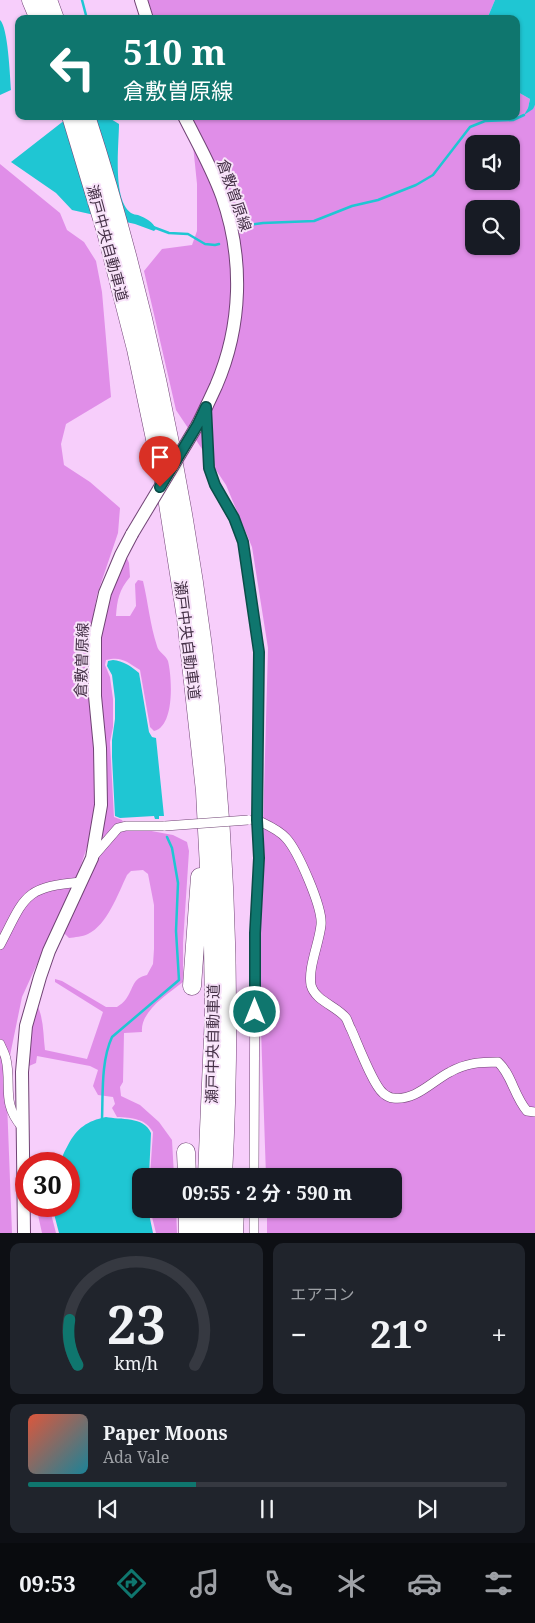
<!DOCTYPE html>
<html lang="ja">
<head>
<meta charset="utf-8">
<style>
	body { margin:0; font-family:"Noto Serif","Noto Sans JP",serif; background:#20242c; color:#f1f3f6; height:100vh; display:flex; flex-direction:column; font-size:19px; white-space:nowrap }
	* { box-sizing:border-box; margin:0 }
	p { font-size:16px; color:#9ea1a6 }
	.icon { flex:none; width:28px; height:28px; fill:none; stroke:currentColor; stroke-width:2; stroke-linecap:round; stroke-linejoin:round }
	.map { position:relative; height:1233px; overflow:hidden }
	.panel { display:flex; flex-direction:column; gap:10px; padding:10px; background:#0d0f14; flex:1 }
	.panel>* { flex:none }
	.banner { position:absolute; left:15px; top:15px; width:505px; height:105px; border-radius:10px; box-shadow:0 1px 4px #0004; background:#0f766e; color:#fff; overflow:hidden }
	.tools { position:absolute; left:465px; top:135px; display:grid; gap:10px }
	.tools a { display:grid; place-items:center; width:55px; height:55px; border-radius:10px; background:#171b24; box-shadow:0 1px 4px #0004; font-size:25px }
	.speed { position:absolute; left:15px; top:1152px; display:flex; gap:10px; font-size:25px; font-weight:700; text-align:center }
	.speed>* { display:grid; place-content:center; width:65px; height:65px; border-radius:50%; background:#171b24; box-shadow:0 1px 4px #0004; line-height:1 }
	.speed .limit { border:8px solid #d22; background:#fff; color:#111 }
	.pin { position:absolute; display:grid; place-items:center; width:42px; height:42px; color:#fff; margin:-51px -21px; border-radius:50% 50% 50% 0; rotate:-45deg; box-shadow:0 0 5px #0007 }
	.pin .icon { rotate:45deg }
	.me { position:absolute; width:55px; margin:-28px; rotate:0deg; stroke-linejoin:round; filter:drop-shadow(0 0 4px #0008) }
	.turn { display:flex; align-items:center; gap:18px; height:105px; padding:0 25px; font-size:22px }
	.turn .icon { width:65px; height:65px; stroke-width:2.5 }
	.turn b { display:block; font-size:35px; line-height:42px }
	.big { font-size:38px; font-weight:700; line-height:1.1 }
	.panel .tile { flex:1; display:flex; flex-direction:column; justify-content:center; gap:8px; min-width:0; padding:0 18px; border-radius:10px; background:#20242c }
	.panel .dial { align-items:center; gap:0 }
	.dial svg { height:130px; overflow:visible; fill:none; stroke:#363941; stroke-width:7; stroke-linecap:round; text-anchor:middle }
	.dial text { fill:#f1f3f6; stroke:none }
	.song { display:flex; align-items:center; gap:15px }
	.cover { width:60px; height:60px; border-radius:8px; background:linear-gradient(135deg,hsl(10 70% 55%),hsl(190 70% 35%)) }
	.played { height:5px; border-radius:2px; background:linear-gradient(90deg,#0f766e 35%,#363941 35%) }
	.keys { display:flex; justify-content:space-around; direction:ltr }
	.heat { display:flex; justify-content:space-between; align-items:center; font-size:28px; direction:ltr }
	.panel .tiles { flex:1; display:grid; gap:10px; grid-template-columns:1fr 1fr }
	.tile:last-child { grid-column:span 2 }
	.trip { position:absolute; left:132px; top:1168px; width:270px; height:50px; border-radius:10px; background:#171b24; box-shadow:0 1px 4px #0004; font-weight:700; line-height:50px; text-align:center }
	.tabs { display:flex; height:80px; justify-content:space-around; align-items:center; background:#090b0e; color:#9ea1a6 }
	.tabs .icon { width:35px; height:35px }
	.tabs .current { color:#0f766e }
	.tabs b { font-size:22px; color:#f1f3f6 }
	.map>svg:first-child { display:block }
</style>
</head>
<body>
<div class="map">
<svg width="535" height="1233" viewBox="0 0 535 1233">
	<rect width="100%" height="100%" fill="#f7cefb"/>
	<path fill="#e08ee8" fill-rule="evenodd" d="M148,0H495L487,19H154Z
		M516,91L530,99L528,108L525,114L535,105V102V1233H267V1209H394V1176H266L259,970L268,648L252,547L226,485L176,410L144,271L162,249L192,245L197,231V184L190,116H516ZM474,144H511V181H474ZM474,209H511V246H474Z
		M0,164L60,213L67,230L84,242L96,261L102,292L111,397L66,424L61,444L64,465L90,482L120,508L118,533L97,595L90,633L87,671L94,752L95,801L89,841L78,874L22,997L6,1075L12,1233H0Z
		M127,558L129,563L130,577C119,590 117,600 116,616H130L136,606L135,584L138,580L143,581C148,602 150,625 157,646C158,652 166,655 168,661C172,677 175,726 154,731L150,727L140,670C127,662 122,656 106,660L105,665L110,677L113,699V727L110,742L114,817L122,820L123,822L111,829L104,839L101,840L99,640L104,614L123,561Z
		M146,830L173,835L187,842L189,851L183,943V982C168,994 140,1011 142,1032L124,1033L123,1082L120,1087L121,1096L140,1105L159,1122L172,1140L174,1176H150L153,1132C145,1118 132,1118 117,1117L112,1108L115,1104L113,1097L98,1095L93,1086L98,1070L90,1066L37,1056L36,1063L29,1066V1047L36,1003C44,1017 43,1034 45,1050L87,1059L103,1012L55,982V979L62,981L106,1007H117C120,1005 124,1002 126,999C134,988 132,978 147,975L153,964L154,949V905L148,874L143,870L131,871L127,875C118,894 107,925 88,934C82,937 75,937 69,938L64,933C74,908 97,845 119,833C126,829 138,830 146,830Z
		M36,1206H49L56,1233H42Z
		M150,1209H176L177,1233H156Z"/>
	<path fill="#1fc6d3" d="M495,0H535V105L533,109L524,115L528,108L530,99L516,91V19H487Z
		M0,20C8,27 10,76 11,90L0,95Z
		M70,116H106L119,124C119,144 112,200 131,213C133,214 136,215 138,215C146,218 153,222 156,229L154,231L135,224L72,210L56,193L11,162Z
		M113,660C123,661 131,666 139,673L149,732L152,737L156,738L164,816H159V819H155L154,816L120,818L115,816L112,757V740L115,719V699L112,675L107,666L108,661Z
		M106,1117C120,1120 144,1116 151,1133L149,1176H141V1209H148L153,1233H59L52,1206H69V1164H61C61,1157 65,1151 68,1145C77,1128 87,1121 106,1117Z"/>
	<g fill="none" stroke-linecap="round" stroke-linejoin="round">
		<path stroke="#1fc6d3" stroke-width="2.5" d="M82,0L87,19
			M248,225L263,223L314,221L352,206L378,200L416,185L433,175L470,127L485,121L513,120L524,115
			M153,227L169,233L188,234L205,244L215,245L219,244
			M102,1119C103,1093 101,1061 112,1037L179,980L176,931L178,883L172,848L167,837"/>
		<defs>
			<path id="street" d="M206,409L209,468L215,485L234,519L243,542L259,652L257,820L259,858L255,933L254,1176
				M253,820H257C267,825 278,829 286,838C298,851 323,908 321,925C319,944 308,967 311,985C315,1001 337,1006 346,1018C348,1021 349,1026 351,1029C357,1042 373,1085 383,1093C385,1095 390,1098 393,1098C416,1101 432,1081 450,1072C466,1063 480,1062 498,1062C512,1075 514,1096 527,1111L535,1112
				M92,858L118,828L126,826H165
				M0,945C25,897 23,887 81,882
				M0,1044C2,1049 5,1054 6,1059C12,1085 1,1103 22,1127
				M254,1209V1233"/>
			<path id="secondary" d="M141,0L147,19
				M184,116C197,142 212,168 222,196C244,258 242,326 216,386C210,399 204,412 198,424
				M24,1233L22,1072L26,1026L40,977L49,951L92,858L101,805L100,748L95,696V637L105,593L121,555L132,534"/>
			<path id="highway" d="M31,0L39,19
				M48,0L55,19
				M71,116L106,232L136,349L166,491L186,618L205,791L213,945L214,1014L207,1176
				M86,116C129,248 161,384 184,520C221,737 235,957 223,1176
				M192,986L200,877
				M186,1152L187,1176
				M188,1233V1209
				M202,1233L205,1209
				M219,1233L221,1209
				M234,1233L235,1209"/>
		</defs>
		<use href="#street" stroke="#704374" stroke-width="10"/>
		<use href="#secondary" stroke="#704374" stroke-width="14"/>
		<use href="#highway" stroke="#704374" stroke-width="19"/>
		<use href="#street" stroke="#fff" stroke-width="9"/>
		<use href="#secondary" stroke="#fff" stroke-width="12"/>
		<use href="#highway" stroke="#fff" stroke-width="18"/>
		<defs>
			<path id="street-bridge" d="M165,826L248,820"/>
			<path id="secondary-bridge" d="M132,534L198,424"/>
		</defs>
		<use href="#street-bridge" stroke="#704374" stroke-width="10" stroke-linecap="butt"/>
		<use href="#secondary-bridge" stroke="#704374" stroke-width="14" stroke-linecap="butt"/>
		<use href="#street-bridge" stroke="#fff" stroke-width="9"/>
		<use href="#secondary-bridge" stroke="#fff" stroke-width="12"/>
	</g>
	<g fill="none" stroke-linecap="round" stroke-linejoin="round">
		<defs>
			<path id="route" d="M160,487L198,424L206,407L209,468L215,485L234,518L243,542L259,652L257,820L259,858L255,933V1012"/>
		</defs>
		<use href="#route" stroke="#0a4d48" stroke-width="12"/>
		<use href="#route" stroke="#0f766e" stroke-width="9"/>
	</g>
	<g text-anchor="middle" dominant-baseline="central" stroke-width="4" stroke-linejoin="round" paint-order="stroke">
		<g font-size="15" fill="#453147" stroke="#f8e3fa">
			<text transform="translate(235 195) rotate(71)">倉敷曽原線</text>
			<text transform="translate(108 243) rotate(75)">瀬戸中央自動車道</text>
			<text transform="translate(188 640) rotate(83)">瀬戸中央自動車道</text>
			<text transform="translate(81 660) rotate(-88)">倉敷曽原線</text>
			<text transform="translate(212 1044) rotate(-89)">瀬戸中央自動車道</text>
		</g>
	</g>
</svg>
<div class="tools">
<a><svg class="icon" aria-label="sound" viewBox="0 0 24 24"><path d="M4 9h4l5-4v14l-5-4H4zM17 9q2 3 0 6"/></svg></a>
<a><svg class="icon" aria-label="search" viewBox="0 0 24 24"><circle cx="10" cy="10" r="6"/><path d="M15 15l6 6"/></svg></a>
</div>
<div class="speed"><div class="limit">30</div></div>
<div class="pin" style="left:160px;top:487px;background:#d93025"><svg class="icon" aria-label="arrive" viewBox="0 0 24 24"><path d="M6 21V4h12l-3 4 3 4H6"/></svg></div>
<svg class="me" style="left:255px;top:1012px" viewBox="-20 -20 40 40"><circle r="17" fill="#0f766e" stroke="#fff" stroke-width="3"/><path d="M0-11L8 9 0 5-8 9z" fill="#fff"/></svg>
<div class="trip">09:55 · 2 分 · 590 m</div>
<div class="banner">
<div class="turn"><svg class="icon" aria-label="left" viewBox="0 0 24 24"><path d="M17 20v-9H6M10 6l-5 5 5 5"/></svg><div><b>510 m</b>倉敷曽原線</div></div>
</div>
</div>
<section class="panel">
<div class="tiles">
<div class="tile dial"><svg viewBox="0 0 100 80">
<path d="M14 69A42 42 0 1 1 86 69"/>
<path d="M14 69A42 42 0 0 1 9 41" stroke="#0f766e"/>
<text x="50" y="56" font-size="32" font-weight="700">23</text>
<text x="50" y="72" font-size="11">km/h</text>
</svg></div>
<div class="tile"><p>エアコン</p>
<div class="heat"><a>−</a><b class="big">21°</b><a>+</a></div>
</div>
<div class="tile">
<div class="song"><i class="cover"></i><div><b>Paper Moons</b><p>Ada Vale</p></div></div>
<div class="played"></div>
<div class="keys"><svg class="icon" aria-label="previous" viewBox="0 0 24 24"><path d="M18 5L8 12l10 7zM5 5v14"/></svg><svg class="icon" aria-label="pause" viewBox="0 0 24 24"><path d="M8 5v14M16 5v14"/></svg><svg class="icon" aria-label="next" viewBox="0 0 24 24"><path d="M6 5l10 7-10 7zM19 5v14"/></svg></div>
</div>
</div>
</section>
<nav class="tabs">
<b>09:53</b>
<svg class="icon current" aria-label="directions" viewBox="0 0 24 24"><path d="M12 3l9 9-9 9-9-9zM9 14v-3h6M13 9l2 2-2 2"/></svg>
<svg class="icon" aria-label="music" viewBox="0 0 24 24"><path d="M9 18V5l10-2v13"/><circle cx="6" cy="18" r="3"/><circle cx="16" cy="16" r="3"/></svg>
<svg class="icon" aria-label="phone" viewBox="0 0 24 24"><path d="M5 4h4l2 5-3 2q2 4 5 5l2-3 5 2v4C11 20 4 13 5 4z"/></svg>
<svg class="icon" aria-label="climate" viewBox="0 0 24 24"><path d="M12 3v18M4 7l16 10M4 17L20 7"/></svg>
<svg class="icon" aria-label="car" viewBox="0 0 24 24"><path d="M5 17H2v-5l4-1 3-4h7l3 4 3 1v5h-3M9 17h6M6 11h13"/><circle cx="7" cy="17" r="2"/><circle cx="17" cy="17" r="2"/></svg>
<svg class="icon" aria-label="filters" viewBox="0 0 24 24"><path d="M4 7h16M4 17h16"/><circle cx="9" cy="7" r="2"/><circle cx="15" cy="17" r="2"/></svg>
</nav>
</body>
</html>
